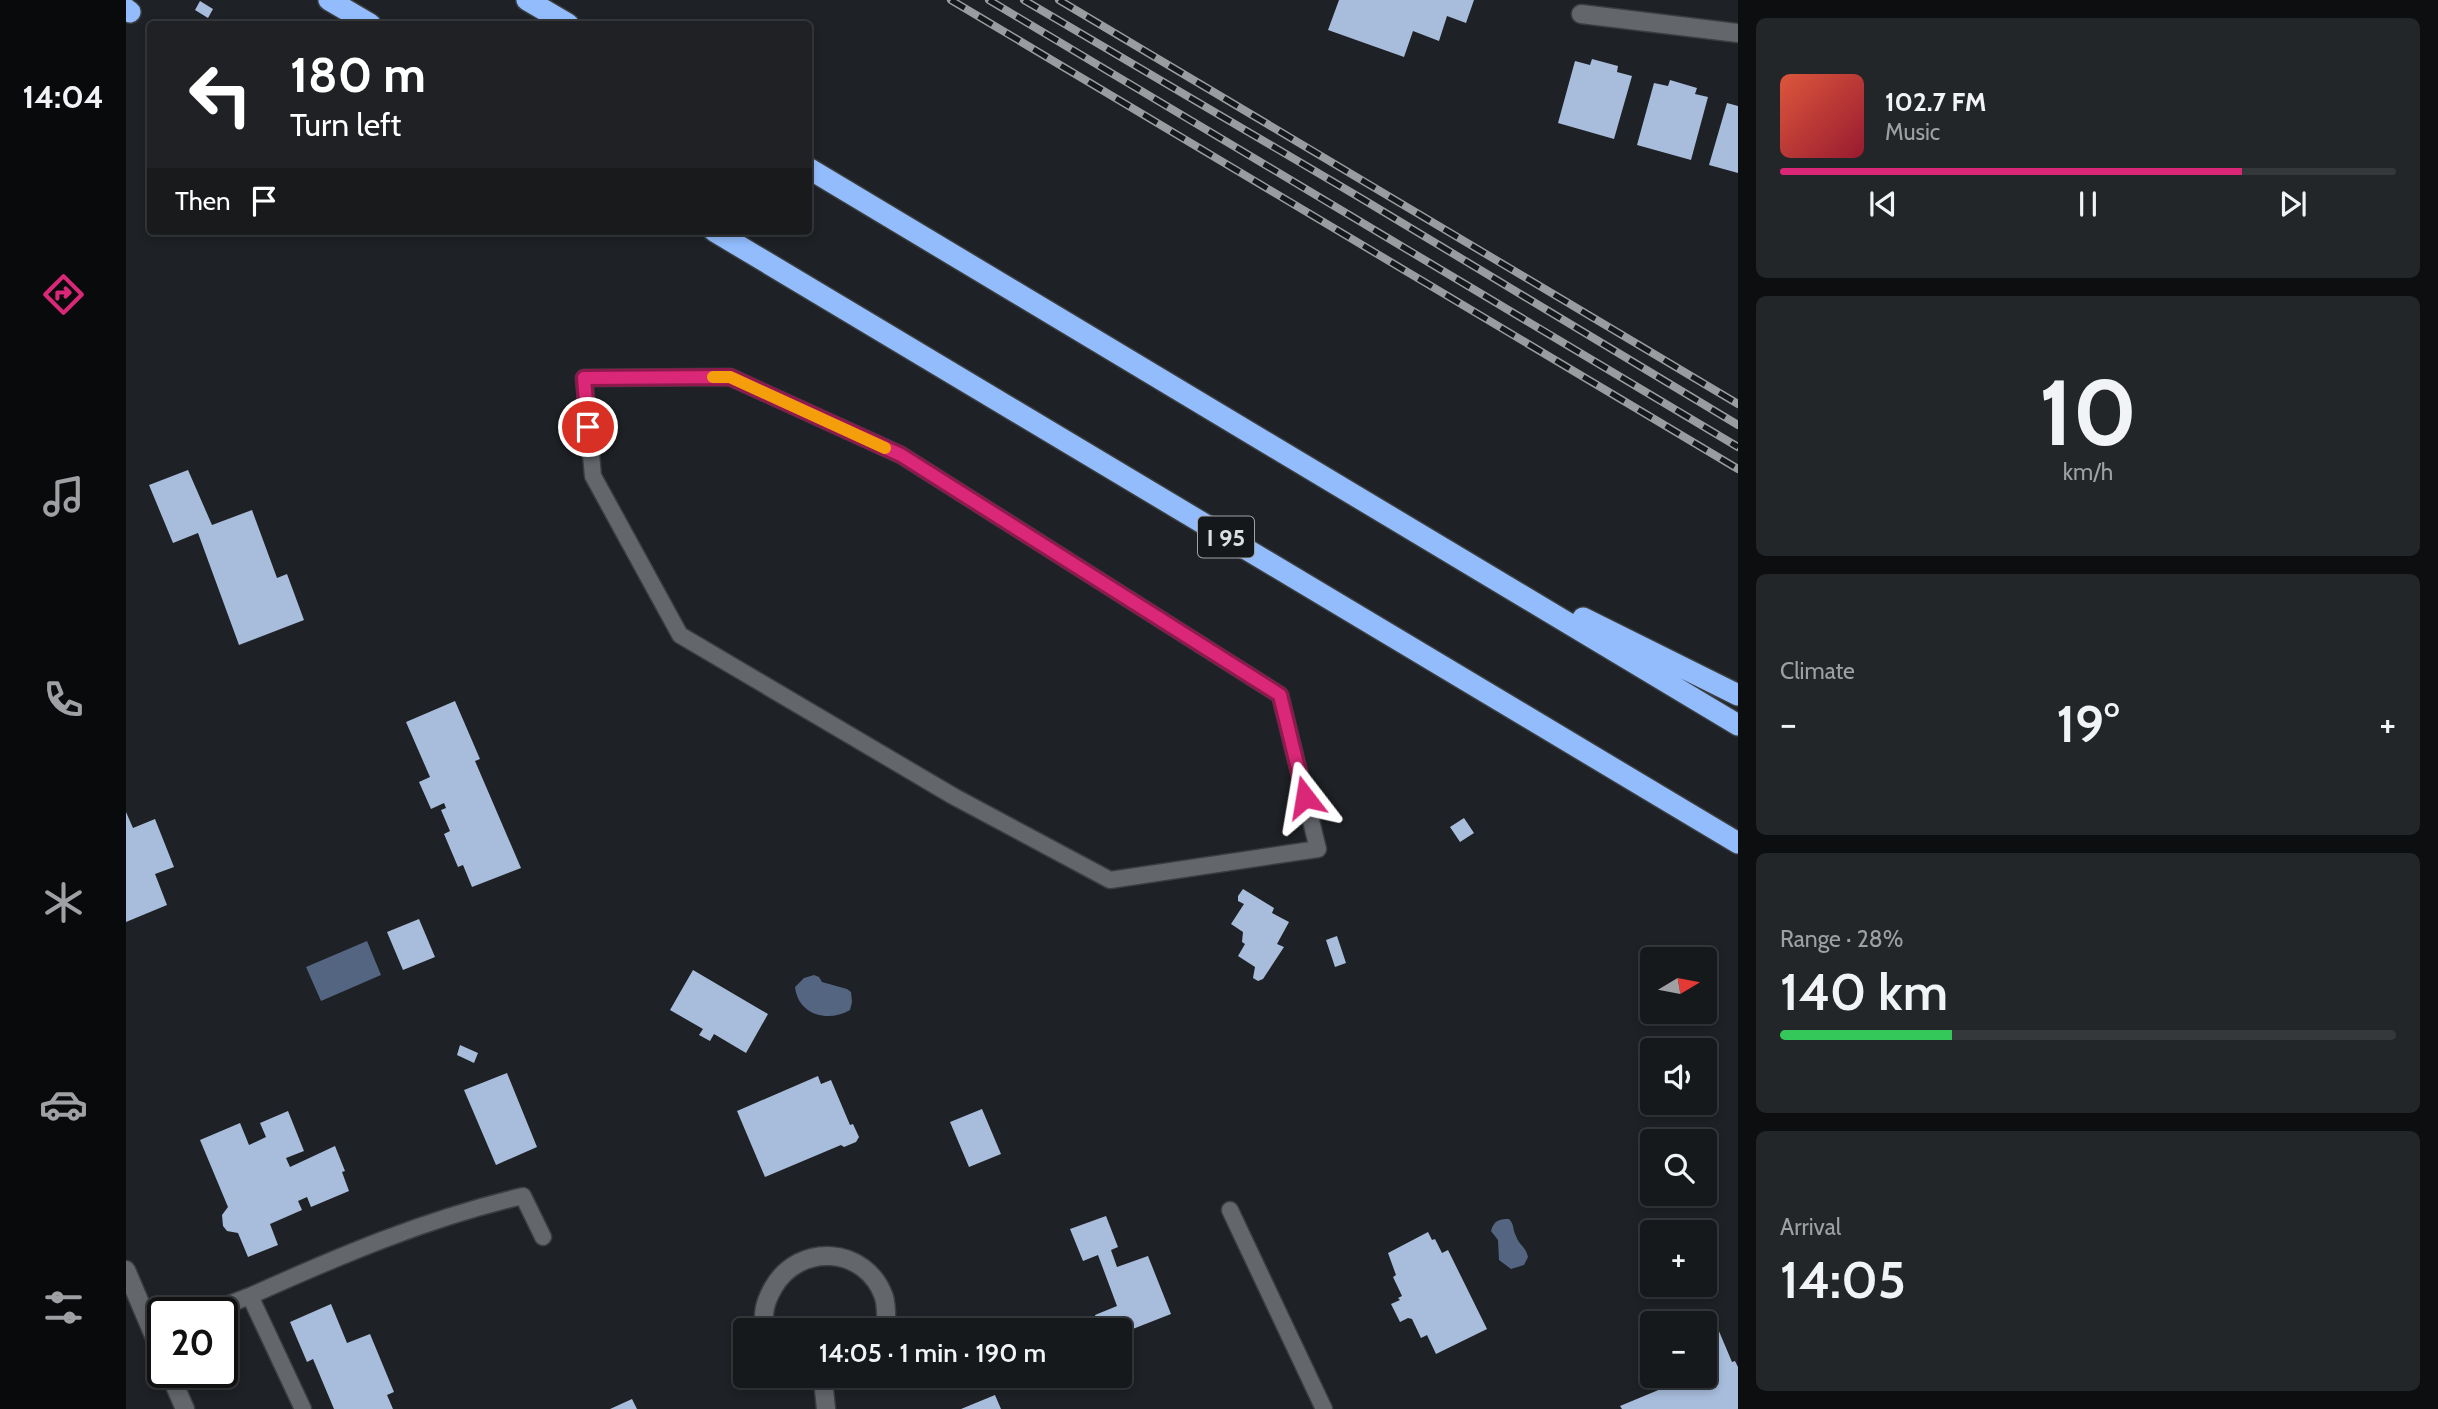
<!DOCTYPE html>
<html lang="en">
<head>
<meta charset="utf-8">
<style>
	body { margin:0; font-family:Cabin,sans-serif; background:#232629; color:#f1f3f6; height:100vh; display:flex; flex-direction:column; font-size:26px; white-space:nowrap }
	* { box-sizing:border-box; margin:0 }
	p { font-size:23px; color:#9ea0a3 }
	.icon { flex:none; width:38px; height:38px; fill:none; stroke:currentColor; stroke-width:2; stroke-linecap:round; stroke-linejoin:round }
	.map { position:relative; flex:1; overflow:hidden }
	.drawer { display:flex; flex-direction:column; gap:18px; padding:18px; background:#0c0e0f; width:700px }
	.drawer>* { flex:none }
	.top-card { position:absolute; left:21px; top:21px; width:665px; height:214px; border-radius:7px; box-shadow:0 4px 10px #0003,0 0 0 2px #35383b; background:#202124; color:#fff; overflow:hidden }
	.needle { width:46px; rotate:80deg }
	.tools { position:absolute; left:1514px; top:947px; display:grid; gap:14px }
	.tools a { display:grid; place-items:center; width:77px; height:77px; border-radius:7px; background:#16191c; box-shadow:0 4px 10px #0003,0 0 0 2px #35383b; font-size:35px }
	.speed { position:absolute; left:21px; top:1297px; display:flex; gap:14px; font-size:35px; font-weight:700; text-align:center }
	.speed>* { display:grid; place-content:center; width:91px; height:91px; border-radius:50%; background:#16191c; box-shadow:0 4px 10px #0003,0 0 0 2px #35383b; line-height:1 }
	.speed .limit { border:4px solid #111; border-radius:10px; background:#fff; color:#111 }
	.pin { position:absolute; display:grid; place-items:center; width:60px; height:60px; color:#fff; margin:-30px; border:4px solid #fff; border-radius:50%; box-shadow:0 2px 7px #0007 }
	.me { position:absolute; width:77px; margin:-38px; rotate:346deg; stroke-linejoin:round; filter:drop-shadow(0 0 5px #0008) }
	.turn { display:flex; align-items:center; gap:24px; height:147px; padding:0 28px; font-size:32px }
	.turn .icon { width:91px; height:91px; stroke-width:2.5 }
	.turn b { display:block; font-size:49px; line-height:60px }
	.then { display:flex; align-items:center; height:66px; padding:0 28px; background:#0003; gap:14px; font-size:26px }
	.big { font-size:52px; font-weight:600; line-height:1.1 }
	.drawer .card { flex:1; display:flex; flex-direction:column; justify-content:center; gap:10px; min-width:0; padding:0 24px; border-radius:10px; background:#232629 }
	.drawer .dial { align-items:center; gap:0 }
	.dial b { font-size:91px; line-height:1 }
	.song { display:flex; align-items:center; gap:21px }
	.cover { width:84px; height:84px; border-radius:10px; background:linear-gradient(135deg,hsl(10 70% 55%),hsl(350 70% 35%)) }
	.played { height:7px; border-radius:4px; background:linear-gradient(90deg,#db2777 75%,#35383b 75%) }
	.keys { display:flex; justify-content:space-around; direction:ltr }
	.heat { display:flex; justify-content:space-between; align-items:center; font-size:38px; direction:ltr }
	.charge { height:10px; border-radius:5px; background:linear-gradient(90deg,#34c759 28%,#35383b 0) }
	.trip { position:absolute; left:607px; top:1318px; width:399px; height:70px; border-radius:7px; background:#16191c; box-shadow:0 4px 10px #0003,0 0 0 2px #35383b; font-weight:600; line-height:70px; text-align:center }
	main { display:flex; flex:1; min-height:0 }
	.dock { display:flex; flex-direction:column; width:126px; justify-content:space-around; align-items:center; background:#090a0b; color:#9ea0a3 }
	.dock .icon { width:49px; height:49px }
	.dock .current { color:#db2777 }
	.dock b { font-size:32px; color:#f1f3f6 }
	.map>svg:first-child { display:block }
</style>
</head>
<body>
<main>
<nav class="dock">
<b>14:04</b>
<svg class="icon current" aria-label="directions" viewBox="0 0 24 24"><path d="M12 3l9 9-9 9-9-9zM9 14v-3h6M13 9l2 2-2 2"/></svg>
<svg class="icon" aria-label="music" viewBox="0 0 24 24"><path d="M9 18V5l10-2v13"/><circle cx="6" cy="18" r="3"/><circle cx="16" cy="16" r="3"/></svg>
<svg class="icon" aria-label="phone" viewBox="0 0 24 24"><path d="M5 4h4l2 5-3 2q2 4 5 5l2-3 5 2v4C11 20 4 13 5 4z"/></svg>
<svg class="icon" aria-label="climate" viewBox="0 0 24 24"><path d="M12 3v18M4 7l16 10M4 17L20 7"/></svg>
<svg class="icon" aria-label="car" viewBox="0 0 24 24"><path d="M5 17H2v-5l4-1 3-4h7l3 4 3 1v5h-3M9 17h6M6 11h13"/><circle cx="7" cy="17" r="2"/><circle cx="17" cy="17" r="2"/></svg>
<svg class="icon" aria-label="filters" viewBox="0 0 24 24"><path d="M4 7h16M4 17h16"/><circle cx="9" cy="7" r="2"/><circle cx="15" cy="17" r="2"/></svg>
</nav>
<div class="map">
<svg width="1612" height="1409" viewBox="0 0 1612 1409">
	<rect width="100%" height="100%" fill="#1e2125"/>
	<path fill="#536581" d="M241,941L255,975L195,1001L180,967Z
		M688,975L693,977L696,982L721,989L725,992L726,1002L724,1010C702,1023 672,1015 669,987L678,978Z
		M1383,1219C1389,1225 1386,1229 1390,1236C1393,1245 1400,1247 1402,1257L1398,1265L1385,1269L1373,1260L1372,1240L1365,1231C1368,1221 1372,1219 1383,1219Z"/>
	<path fill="#a8bddc" d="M1213,0H1348L1340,23L1321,16L1313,41L1287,31L1278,57L1202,30Z
		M74,1L87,9L82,18L69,10Z
		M1466,59L1492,66L1491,72L1506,76L1488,139L1432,123L1449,61L1464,65Z
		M1544,80L1571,88L1569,94L1582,97L1565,160L1511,145L1528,83L1542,86Z
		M1601,103L1612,106V173L1583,165Z
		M62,470L86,525L126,510L151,578L161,574L178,620L113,645L72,533L47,543L23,485Z
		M329,701L354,759L349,761L395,868L346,887L337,865L332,867L318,834L324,831L315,810L320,808L318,803L305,809L293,782L304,777L280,722Z
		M0,812L7,828L29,819L48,867L29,874L41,905L0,922Z
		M1338,818L1348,833L1334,842L1324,827Z
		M1117,889L1148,908L1146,913L1163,922L1151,944L1158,947L1137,979L1132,981L1127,978L1129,967L1112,956L1119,944L1116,942L1117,932L1105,924L1118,904L1112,901V896Z
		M293,919L309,957L277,970L261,932Z
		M1211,936L1220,963L1209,967L1200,940Z
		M567,970L642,1014L620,1053L588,1034L584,1041L573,1035L577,1029L544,1010Z
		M334,1045L352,1053L348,1063L331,1055Z
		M381,1073L411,1147L370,1165L338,1090Z
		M692,1076L695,1084L705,1080L724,1125L727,1124L733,1137L730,1142L718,1147L715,1145L639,1177L611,1111Z
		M856,1109L875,1154L843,1167L824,1122Z
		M162,1111L178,1151L160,1158L164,1167L209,1146L219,1171L216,1172L223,1191L185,1207L181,1197L172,1201L176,1210L144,1224L152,1245L122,1257L112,1233L101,1231L97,1226L96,1215L102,1207L74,1140L114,1123L123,1145L140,1137L134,1123Z
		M980,1216L992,1247L985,1250L991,1267L1022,1256L1045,1314L994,1334V1330H975L969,1315L991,1306L972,1255L957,1261L944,1229Z
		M1302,1232L1306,1240L1309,1239L1316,1253L1322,1250L1361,1329L1310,1354L1301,1335L1295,1338L1286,1319L1282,1318L1274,1322L1265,1304L1274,1300L1272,1298L1276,1296L1267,1277L1270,1275L1262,1253Z
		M205,1304L221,1343L244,1334L268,1392L261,1395L267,1409H208L187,1359L181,1362L164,1322Z
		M1584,1310L1606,1362L1609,1361L1612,1367V1409H1496L1494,1406L1566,1376H1578V1323H1553Z
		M869,1395L875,1409H835Z
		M506,1399L511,1409H484Z"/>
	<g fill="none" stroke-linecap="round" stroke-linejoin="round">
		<defs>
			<path id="lane" d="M604,377L775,455L1154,695L1192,849L984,880L827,796L554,635L467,476L458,378Z
				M1104,1210L1198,1409
				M124,1296C213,1256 302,1218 397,1196L417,1237
				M82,1312L124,1296L177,1409"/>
			<path id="street" d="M1455,14L1612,33
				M0,1270L37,1357
				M639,1330C636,1314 639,1302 647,1288C673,1242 740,1246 758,1297C761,1307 760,1320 760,1330
				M43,1372L59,1409
				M676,1376L697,1380L723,1376
				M697,1380L700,1409"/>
			<path id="highway" d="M203,0L244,24
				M401,0L442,24
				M0,9L4,12
				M682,168L1612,725
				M588,231L1612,843
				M1457,618L1612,695"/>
		</defs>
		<use href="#lane" stroke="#3b3e40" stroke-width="19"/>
		<use href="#street" stroke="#3b3e40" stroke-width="21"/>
		<use href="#highway" stroke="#3b3e40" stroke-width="24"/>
		<use href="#lane" stroke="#63666b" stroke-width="16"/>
		<use href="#street" stroke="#63666b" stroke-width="18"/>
		<use href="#highway" stroke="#92bcfc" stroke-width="21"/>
		<defs>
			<path id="rail" d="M825,0L1612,469
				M863,0L1612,447
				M898,0L1238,200L1612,425
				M933,0L1612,404"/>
		</defs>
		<use href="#rail" stroke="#9a9d9f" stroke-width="8"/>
		<use href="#rail" stroke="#15181b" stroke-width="5" stroke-dasharray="16" stroke-linecap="butt"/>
	</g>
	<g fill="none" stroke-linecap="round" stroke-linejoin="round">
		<defs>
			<path id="route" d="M462,427L458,378L604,377L775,455L1154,695L1179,797"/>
		</defs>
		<use href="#route" stroke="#8e194d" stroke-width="18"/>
		<use href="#route" stroke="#db2777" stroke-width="12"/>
		<path stroke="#f59e0b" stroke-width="12" d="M587,377H604L759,448"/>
	</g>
	<g text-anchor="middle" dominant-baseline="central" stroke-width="7" stroke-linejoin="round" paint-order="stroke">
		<rect fill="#15181b" stroke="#a0a3a5" stroke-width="2" x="1072" y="516.5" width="56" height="41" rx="5"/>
		<g font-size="24" font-weight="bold" fill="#dcdee0">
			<text x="1100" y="537">I 95</text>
		</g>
	</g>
</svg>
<div class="tools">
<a><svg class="needle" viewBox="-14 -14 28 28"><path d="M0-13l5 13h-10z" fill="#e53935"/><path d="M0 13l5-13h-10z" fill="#9ea0a3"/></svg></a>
<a><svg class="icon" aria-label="sound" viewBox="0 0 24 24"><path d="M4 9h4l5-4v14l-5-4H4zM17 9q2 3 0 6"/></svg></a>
<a><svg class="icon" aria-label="search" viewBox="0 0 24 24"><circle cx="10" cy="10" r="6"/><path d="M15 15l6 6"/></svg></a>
<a>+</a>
<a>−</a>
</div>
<div class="speed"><div class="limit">20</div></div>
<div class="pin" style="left:462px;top:427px;background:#d93025"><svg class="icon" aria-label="arrive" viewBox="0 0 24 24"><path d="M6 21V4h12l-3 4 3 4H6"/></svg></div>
<svg class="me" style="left:1179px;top:797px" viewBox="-20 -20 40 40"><path d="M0-17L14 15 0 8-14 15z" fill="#db2777" stroke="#fff" stroke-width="4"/></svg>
<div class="trip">14:05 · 1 min · 190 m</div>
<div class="top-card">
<div class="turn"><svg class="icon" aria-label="left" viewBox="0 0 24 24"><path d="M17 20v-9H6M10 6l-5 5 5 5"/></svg><div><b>180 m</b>Turn left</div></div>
<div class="then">Then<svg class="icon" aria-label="arrive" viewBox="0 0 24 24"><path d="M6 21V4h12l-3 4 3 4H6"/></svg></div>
</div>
</div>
<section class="drawer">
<div class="card">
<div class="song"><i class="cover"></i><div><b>102.7 FM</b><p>Music</p></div></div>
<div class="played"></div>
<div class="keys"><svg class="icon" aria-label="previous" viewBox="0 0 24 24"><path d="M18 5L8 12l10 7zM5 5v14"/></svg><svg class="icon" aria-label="pause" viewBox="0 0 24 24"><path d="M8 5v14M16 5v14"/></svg><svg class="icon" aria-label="next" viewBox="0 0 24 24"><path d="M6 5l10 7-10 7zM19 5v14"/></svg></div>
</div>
<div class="card dial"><b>10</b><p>km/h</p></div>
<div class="card"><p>Climate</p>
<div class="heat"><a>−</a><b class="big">19°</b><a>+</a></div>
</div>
<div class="card"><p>Range · 28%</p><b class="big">140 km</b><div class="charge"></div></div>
<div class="card"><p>Arrival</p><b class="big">14:05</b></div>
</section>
</main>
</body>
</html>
